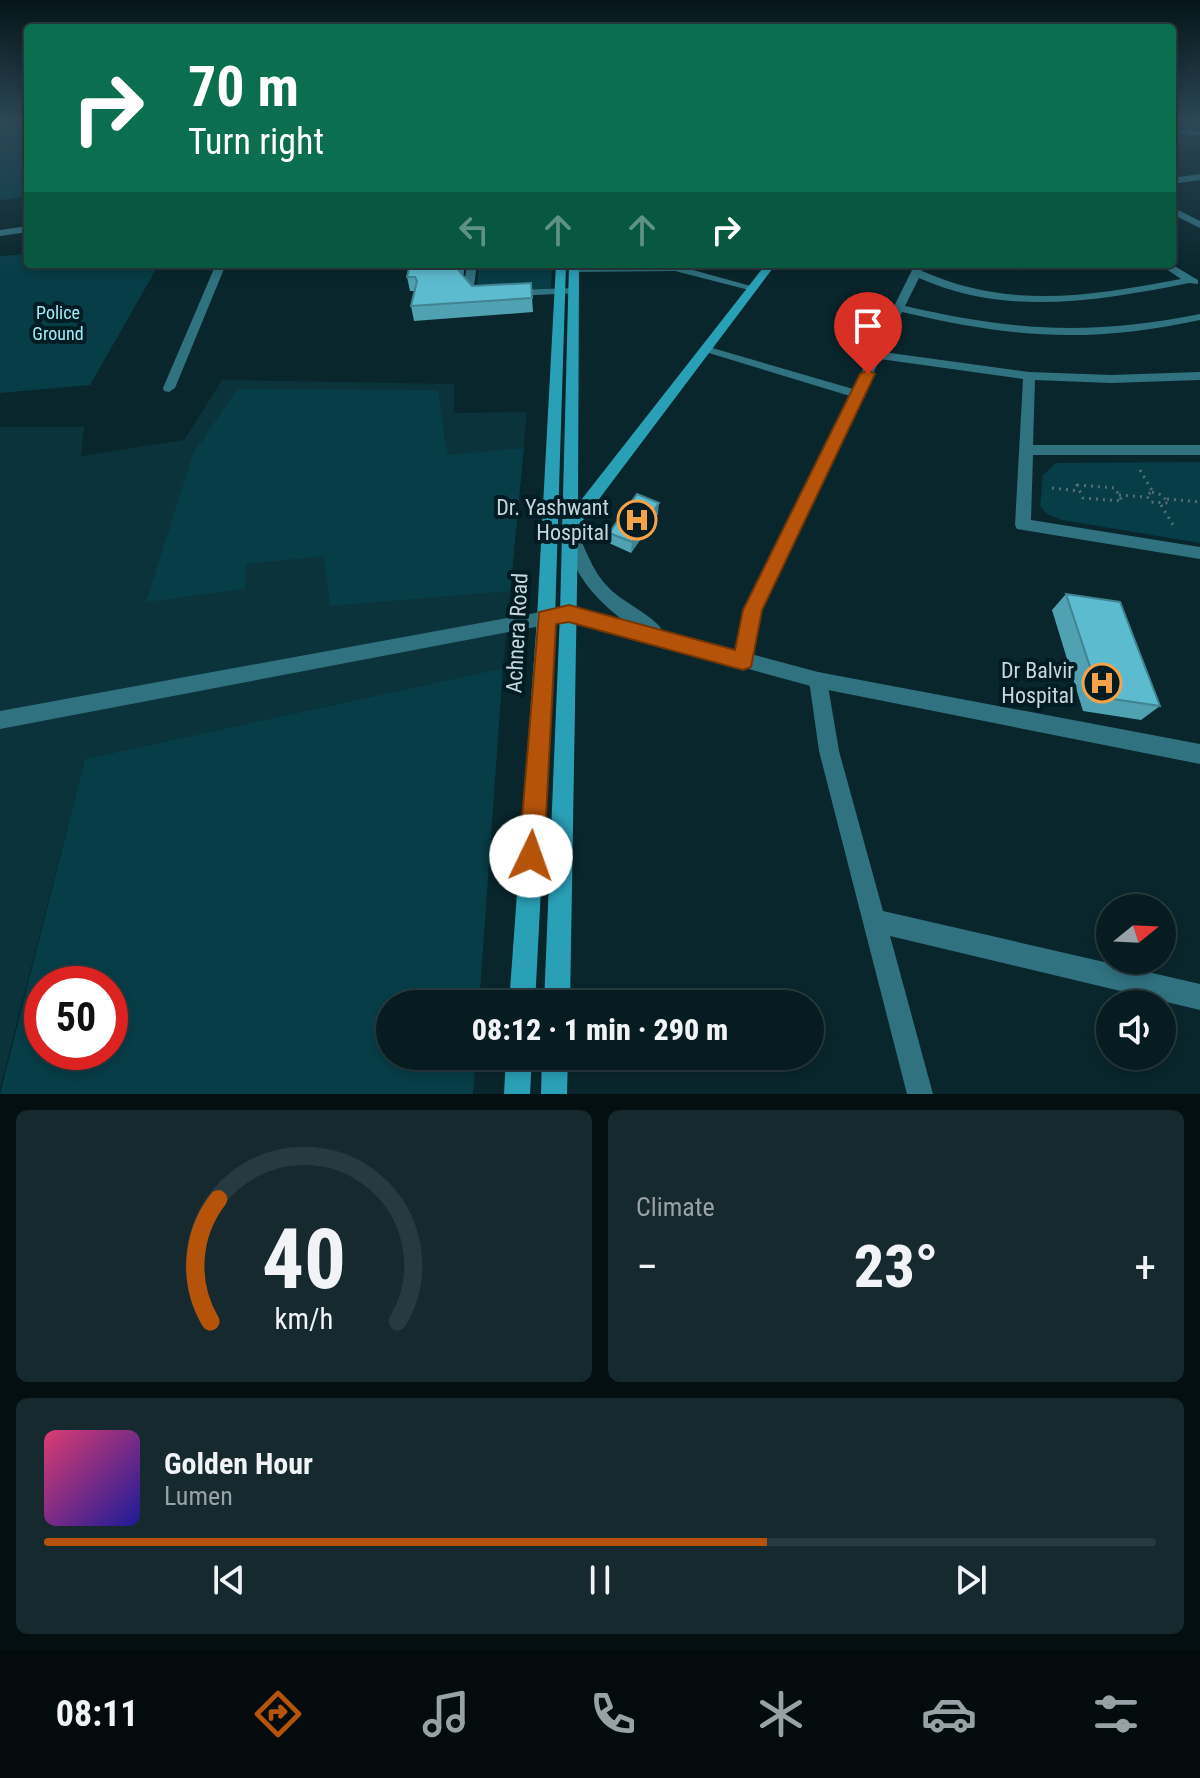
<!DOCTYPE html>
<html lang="en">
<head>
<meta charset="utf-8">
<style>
	body { margin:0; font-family:"Roboto Condensed",sans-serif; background:#15292e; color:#f1f3f6; height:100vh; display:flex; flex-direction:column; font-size:30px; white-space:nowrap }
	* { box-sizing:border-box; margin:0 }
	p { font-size:26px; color:#98a1a5 }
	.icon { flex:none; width:44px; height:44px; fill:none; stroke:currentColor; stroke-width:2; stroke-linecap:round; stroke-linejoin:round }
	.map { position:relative; height:1094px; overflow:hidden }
	.details { display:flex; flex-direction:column; gap:16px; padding:16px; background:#040f12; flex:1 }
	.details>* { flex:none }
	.guide { position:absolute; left:24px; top:24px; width:1152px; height:244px; border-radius:8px; box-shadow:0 4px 12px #0003,0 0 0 2px #283a3f; background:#0b6e4f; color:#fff; overflow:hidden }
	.needle { width:52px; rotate:72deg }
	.buttons { position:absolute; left:1096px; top:894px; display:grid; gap:16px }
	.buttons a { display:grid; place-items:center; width:80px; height:80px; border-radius:50%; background:#071c21; box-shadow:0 4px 12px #0003,0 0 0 2px #283a3f; font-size:40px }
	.speed { position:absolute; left:24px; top:966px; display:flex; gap:16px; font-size:40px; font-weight:700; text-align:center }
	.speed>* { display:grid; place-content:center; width:104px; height:104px; border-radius:50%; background:#071c21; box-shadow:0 4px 12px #0003,0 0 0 2px #283a3f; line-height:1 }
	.speed .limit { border:12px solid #d22; background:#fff; color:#111 }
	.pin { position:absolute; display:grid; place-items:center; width:68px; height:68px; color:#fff; margin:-82px -34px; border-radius:50% 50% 50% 0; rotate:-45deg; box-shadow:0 0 8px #0007 }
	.pin .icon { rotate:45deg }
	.me { position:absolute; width:88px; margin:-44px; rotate:3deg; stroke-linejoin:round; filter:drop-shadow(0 0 6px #0008) }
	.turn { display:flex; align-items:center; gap:28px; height:168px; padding:0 32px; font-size:36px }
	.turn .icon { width:104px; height:104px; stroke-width:2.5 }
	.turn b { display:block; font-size:56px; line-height:68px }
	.lanes { display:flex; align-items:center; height:76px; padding:0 32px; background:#0003; justify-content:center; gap:40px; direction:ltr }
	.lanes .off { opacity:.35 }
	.big { font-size:60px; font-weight:800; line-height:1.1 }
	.details .card { flex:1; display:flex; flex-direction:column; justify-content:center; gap:12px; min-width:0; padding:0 28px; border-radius:12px; background:#15292e }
	.details .dial { align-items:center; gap:0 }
	.dial svg { height:208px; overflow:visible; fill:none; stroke:#283a3f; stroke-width:7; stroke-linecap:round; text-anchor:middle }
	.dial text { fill:#f1f3f6; stroke:none }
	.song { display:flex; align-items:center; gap:24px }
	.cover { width:96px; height:96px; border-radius:12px; background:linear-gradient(135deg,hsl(340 70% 55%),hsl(240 70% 35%)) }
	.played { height:8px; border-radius:4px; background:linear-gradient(90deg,#b45309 65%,#283a3f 65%) }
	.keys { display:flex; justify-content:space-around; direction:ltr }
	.heat { display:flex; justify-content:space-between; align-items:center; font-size:44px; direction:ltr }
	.details .tiles { flex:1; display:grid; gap:16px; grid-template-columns:1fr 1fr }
	.card:last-child { grid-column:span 2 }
	.trip { position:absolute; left:376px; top:990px; width:448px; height:80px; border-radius:40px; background:#071c21; box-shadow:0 4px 12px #0003,0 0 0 2px #283a3f; font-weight:800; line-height:80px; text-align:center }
	.dock { display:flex; height:128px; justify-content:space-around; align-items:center; background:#030b0d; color:#98a1a5 }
	.dock .icon { width:56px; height:56px }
	.dock .current { color:#b45309 }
	.dock b { font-size:36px; color:#f1f3f6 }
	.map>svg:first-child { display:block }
</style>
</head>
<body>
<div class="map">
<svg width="1200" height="1094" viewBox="0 0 1200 1094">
	<rect width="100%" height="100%" fill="#09262c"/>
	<path fill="#0b333b" d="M222,380L454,384V413L527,412L503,668L85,759L0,1088V427H84L81,456L184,440Z"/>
	<path fill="#073d47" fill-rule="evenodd" d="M0,121H28V197L0,200Z
		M28,254V264H159L90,385L0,393V256Z
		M479,264H552L551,289L483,291L477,283Z
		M237,389L438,390L447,455L524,448L510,591L330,606L324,556L246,564L245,589L146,602L193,454Z
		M1200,462V543L1062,520L1047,514L1040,506L1043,475L1056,463Z
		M503,668L479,1004H390V1056H476L473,1094H0L85,759ZM42,984H110V1052H42Z"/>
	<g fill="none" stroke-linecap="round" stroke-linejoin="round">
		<path stroke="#576e74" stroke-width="3" stroke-dasharray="2 5" stroke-linecap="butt" d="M1140,470L1153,492
			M1077,485L1115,488L1122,501L1083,498Z
			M1052,488L1080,491
			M1152,492L1162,495L1168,503L1151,502L1146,495Z
			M1119,495L1147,497
			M1167,499L1200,502
			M1161,505L1175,528"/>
		<path fill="#317280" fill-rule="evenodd" d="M1181,129L1200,132V136L1178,133Z
			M1200,174V180L1172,184V178Z
			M216,264H226L175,388L169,392L164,391L163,388Z
			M467,264H477L474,286L486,292V296L470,294L464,286Z
			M915,264H925L922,271C1010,310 1090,296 1181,279L1159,264H1171L1198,280V284L1189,283C1098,301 1006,317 919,278L905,306C1014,331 1090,336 1200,314V320C1088,344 1013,338 902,312L883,352L1029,372L1111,375L1200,372V380L1111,383L1035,380L1033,445H1200V455H1033L1031,520L1200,547V559L1017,529L1015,525L1023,379L880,359L762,610L752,661L749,667L743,669L737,667L734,661L744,610L850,396L699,350L705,346L709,347L853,389Z
			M675,265L758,288L753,291L675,271L574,272L569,269L574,266Z
			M575,288L579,289V293L513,296L508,293L513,290Z
			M546,611L552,613L555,618L552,623L546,625L0,729V711Z
			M818,672L825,674L827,680L839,751L883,911L1200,984V1010L890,936L933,1094H907L819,751L809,680L811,674Z"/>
		<path fill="#317280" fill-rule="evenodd" d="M1172,207L1200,221V228L1172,214Z
			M28,226V232L0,236V230Z
			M573,534L579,536C589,557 594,574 612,591C624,602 656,618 662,630L818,672L1200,744V764L818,688L569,620L546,625L540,623L537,618L540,613L569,606L623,620C595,599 574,574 565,540Z"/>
		<path fill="#2aa0b7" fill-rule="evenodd" d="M556,264H566L555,618L535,1004H509L537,618Z
			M569,264H579L578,504L766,264H776L578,527L570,1004H544L560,613Z
			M506,1056H532L530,1094H504Z
			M542,1056H568L567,1094H541Z"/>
	</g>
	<path fill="#50a1b2" d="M410,264H465L463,276L472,286L531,283L533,312L414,321L411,306L415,291H410L407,277Z
		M658,514L631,553L609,543V533Z
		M1066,594L1160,706L1141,720L1083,711L1052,610Z"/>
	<path fill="#418391" d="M460,264H465L461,286L459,271Z
		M659,503L658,514L631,553L632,542Z"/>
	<path fill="#5dbbcf" stroke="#418391" stroke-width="2" d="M410,264H460L459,271L472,286L531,283L532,298L411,306L417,281L415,277H407Z
		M637,494L659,503L632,542L609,533Z
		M1066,594L1120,602L1160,706L1100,697Z"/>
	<linearGradient id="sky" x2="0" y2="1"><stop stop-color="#051518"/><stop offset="0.44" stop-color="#2c4756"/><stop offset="1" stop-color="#2c4756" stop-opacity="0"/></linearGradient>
	<rect width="1200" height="275" fill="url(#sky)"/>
	<path fill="#b45309" stroke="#753606" stroke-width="2" d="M868,370L875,374L762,610L751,667L743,670L569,622L556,624L544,856L540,865L531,868L522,865L519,856L539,612L569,605L735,650L743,610L860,374Z"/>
	<defs>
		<symbol id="hospital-ring" viewBox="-11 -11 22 22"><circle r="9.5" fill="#011c22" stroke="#f7a149" stroke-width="1.5"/><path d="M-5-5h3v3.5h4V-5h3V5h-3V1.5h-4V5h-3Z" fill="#f7a149"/></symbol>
	</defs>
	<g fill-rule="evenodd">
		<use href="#hospital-ring" x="615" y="498" width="44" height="44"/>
		<use href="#hospital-ring" x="1080" y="661" width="44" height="44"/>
	</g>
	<g text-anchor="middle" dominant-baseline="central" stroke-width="8" stroke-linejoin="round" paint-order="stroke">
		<g font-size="18" fill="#a3eafa" stroke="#011c22">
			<text x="58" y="312">Police<tspan x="58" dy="21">Ground</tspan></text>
		</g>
		<g font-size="22" fill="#c6d6da" stroke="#011c22" text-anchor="end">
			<text x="609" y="507">Dr. Yashwant<tspan x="609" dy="25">Hospital</tspan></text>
			<text x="1074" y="670">Dr Balvir<tspan x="1074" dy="25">Hospital</tspan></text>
		</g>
		<g font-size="22" fill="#c6d6da" stroke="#011c22">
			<text transform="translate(517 633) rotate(-87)">Achnera Road</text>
		</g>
	</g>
</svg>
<div class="buttons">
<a><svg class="needle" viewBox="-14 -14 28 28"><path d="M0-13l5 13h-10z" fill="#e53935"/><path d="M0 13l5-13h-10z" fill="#98a1a5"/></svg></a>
<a><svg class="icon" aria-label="sound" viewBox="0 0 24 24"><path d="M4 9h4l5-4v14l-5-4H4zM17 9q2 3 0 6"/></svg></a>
</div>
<div class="speed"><div class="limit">50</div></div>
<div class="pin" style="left:868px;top:374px;background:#d93025"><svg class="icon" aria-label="arrive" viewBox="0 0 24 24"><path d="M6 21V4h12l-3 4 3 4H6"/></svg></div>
<svg class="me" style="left:531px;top:856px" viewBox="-20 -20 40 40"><circle r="19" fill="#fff"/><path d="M0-13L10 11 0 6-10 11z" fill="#b45309"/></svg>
<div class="trip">08:12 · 1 min · 290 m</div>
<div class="guide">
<div class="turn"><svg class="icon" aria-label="right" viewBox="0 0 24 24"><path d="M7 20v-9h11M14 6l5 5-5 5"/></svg><div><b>70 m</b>Turn right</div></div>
<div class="lanes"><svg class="icon off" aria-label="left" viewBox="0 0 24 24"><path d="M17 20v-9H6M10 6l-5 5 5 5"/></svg><svg class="icon off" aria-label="ahead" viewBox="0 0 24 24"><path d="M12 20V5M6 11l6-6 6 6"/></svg><svg class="icon off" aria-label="ahead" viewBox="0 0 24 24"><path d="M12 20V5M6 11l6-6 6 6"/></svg><svg class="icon" aria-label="right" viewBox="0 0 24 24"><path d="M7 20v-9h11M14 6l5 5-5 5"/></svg></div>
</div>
</div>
<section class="details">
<div class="tiles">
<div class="card dial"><svg viewBox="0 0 100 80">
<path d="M14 69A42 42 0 1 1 86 69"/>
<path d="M14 69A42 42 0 0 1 17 22" stroke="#b45309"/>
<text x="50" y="56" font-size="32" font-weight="700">40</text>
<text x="50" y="72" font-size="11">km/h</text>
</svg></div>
<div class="card"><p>Climate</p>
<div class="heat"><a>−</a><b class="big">23°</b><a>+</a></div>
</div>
<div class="card">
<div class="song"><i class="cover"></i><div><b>Golden Hour</b><p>Lumen</p></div></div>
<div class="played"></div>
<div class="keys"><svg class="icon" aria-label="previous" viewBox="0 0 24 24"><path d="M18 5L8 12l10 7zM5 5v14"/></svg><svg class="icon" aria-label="pause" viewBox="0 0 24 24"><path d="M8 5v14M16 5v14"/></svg><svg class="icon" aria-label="next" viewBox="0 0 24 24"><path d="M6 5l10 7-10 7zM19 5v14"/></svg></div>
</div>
</div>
</section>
<nav class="dock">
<b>08:11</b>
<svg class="icon current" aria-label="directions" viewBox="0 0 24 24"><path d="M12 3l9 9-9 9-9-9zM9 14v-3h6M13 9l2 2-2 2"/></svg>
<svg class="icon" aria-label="music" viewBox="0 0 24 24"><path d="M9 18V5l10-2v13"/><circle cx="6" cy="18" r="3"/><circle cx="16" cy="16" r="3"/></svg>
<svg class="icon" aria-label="phone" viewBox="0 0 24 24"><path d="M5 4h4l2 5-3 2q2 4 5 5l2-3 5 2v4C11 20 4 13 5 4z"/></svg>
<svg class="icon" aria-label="climate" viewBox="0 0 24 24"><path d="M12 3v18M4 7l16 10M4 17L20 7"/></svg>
<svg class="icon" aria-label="car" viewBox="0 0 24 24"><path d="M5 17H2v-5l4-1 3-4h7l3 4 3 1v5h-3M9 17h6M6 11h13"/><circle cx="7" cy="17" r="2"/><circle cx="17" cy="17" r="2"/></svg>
<svg class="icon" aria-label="filters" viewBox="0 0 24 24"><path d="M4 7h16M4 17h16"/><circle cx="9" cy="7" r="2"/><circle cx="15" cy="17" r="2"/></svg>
</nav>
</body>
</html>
